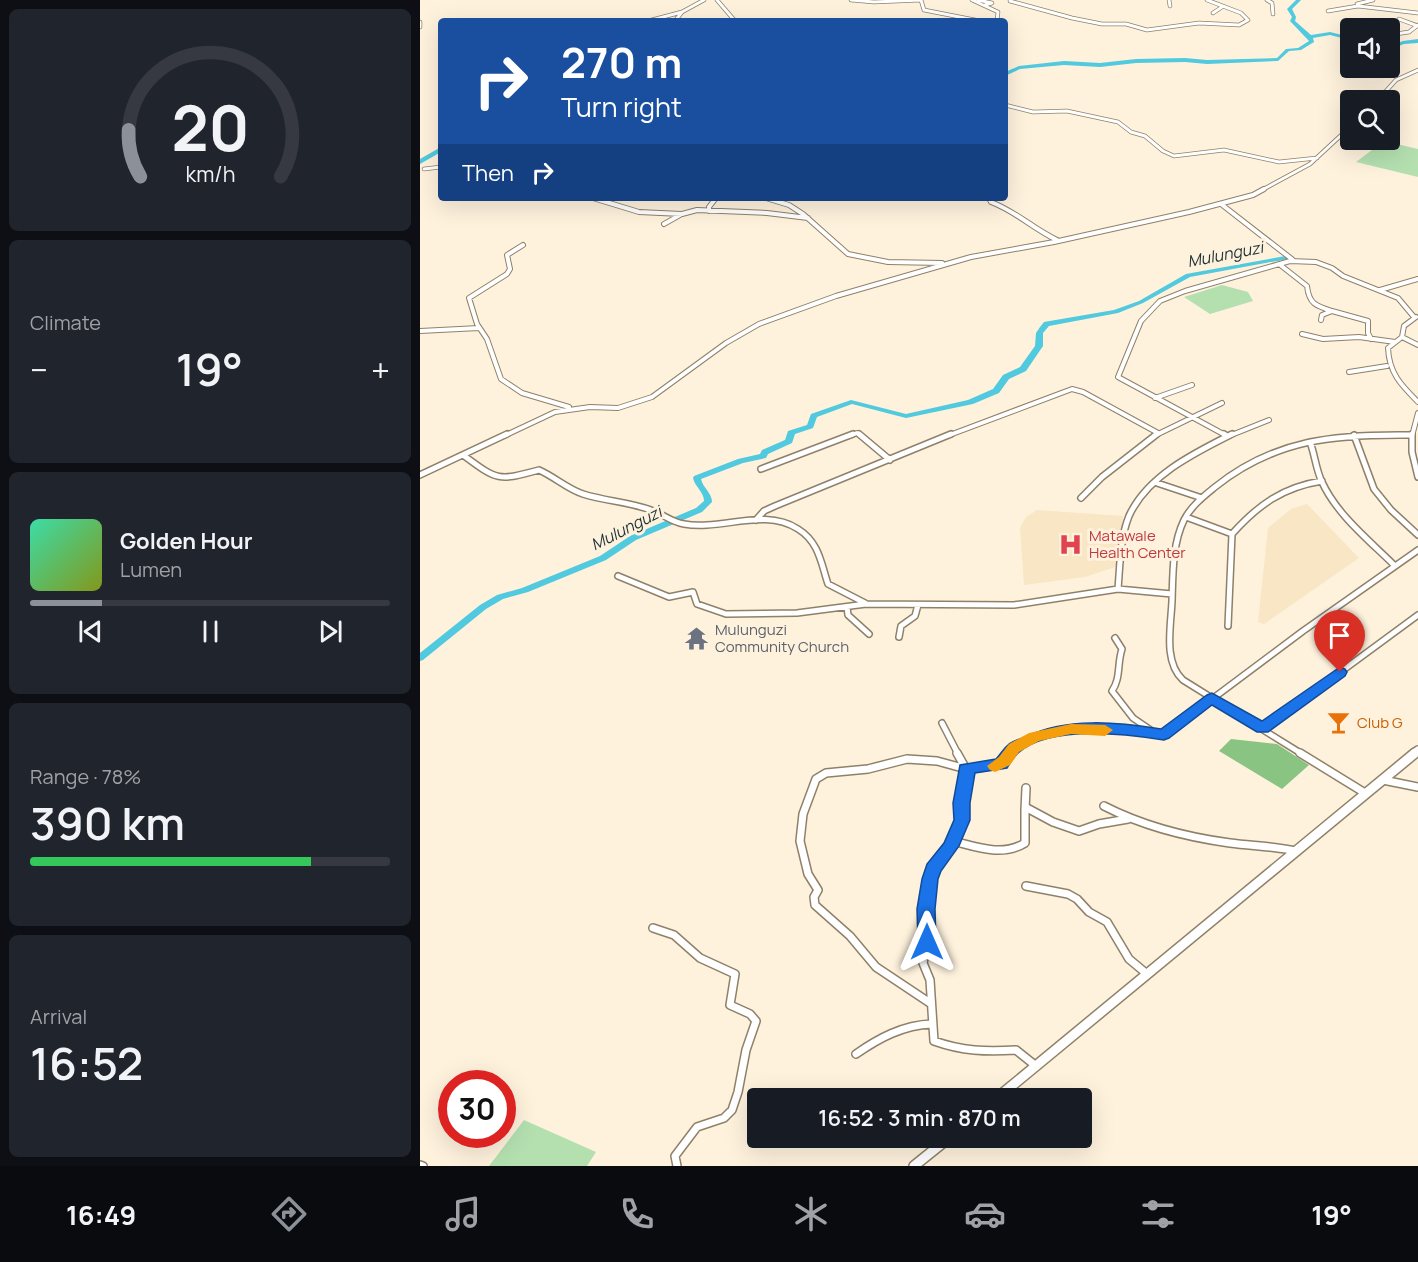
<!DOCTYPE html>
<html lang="en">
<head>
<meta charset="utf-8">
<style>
	body { margin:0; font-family:Manrope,sans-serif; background:#20242c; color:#f1f3f6; height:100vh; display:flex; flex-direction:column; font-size:22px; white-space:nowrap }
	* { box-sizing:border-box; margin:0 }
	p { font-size:20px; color:#9ea1a6 }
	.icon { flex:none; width:33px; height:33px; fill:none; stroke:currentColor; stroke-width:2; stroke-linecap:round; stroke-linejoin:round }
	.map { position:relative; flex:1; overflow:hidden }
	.side { display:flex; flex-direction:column; gap:9px; padding:9px; background:#0d0f14; width:420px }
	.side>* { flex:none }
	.top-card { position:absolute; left:18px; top:18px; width:570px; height:183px; border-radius:6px; box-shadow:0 6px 24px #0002; background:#1a4fa0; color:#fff; overflow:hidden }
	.fabs { position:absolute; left:920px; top:18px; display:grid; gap:12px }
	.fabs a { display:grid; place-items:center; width:60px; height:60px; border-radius:6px; background:#171b24; box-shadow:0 6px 24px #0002; font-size:30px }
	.speed { position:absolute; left:18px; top:1070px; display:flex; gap:12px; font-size:30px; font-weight:700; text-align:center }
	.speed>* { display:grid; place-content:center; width:78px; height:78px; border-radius:50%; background:#171b24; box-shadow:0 6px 24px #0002; line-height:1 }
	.speed .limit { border:9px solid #d22; background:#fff; color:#111 }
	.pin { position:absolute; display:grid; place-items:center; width:51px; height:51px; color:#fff; margin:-62px -26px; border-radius:50% 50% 50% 0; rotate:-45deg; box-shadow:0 0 6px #0007 }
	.pin .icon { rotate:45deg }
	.me { position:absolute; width:66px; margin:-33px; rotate:0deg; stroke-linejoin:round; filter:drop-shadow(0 0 4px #0008) }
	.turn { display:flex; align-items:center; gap:21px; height:126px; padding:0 24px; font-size:27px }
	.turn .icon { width:78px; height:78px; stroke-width:2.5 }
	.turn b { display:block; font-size:42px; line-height:51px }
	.then { display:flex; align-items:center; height:57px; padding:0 24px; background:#0003; gap:12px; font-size:22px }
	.big { font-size:45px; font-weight:600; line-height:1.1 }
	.side .widget { flex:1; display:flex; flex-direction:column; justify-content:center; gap:9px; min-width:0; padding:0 21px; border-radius:9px; background:#20242c }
	.side .dial { align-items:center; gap:0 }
	.dial svg { height:156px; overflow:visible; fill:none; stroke:#363941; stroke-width:7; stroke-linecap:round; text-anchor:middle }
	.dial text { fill:#f1f3f6; stroke:none }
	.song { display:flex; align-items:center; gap:18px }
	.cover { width:72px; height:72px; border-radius:9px; background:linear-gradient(135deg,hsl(160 70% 55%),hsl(70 70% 35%)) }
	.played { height:6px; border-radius:3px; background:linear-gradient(90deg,#8c9099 20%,#363941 20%) }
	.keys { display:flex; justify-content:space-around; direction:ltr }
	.heat { display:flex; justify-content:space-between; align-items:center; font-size:33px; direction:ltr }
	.charge { height:9px; border-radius:4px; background:linear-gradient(90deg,#34c759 78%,#363941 0) }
	.trip { position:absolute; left:327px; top:1088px; width:345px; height:60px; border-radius:6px; background:#171b24; box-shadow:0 6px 24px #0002; font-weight:600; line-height:60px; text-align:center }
	.tabs { display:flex; height:96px; justify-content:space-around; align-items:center; background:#090b0e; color:#9ea1a6 }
	.tabs .icon { width:42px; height:42px }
	.tabs .current { color:#8c9099 }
	.tabs b { font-size:27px; color:#f1f3f6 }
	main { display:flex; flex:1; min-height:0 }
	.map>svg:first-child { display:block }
</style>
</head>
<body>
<main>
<section class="side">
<div class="widget dial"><svg viewBox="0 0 100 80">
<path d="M14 69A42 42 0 1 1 86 69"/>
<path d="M14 69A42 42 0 0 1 8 45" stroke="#8c9099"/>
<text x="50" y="56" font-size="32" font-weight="700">20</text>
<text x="50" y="72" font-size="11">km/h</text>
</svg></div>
<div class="widget"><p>Climate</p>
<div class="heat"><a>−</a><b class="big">19°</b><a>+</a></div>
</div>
<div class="widget">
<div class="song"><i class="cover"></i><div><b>Golden Hour</b><p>Lumen</p></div></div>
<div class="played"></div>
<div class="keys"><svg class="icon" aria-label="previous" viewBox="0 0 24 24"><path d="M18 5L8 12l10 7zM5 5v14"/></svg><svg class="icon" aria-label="pause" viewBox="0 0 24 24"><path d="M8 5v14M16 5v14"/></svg><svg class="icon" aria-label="next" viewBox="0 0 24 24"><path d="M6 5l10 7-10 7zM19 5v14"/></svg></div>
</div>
<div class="widget"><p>Range · 78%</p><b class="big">390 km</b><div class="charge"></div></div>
<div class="widget"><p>Arrival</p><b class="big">16:52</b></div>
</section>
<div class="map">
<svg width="998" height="1166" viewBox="0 0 998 1166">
	<rect width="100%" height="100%" fill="#fef2dd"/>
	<path fill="#f8e6c4" d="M887,504L939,558L844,624L838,622L848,528L871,509Z
		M617,510L703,516L698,561L695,567L665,577L604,585L600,528L606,517Z"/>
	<path fill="#b4e0b0" d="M964,141L998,149V177L936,162Z
		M802,285L828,292L833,301L790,314L764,297Z
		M104,1120L176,1152L167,1166H69Z"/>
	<path fill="#89c483" d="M811,739L857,744L889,765L862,789L799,751Z"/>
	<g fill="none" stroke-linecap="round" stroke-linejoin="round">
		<path fill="#51c9de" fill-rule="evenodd" d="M876,0H881L872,9L876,17L875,21L891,35L910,32L930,37V40L910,35L893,38L894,42L881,50L869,51L858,61L787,64L765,62L716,63L680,67L644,65L600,69L585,76V72L599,66L644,61L680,63L716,59L765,58L787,60L857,58L866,49L878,48L889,41L870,21L872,17L867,9Z
			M998,39V43L984,44L969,50V46L983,41Z
			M21,147V152L0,164V159Z
			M871,255L874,257L873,258L770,277L723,303L698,313L629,326L623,333V346L606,371L589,379L579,393L553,404L486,418L432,404L397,417L393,428L375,434L372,443L348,454L346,458L323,463L281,479C283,488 292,493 292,502L282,512L216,540L186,560L108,592L83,599L66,609L3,660L0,661V653L60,605L77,595L102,588L180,556L210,536L276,508L284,501C284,492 275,487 273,478L274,476L318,459L340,454L342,450L365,440L368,431L387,425L391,414L431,400L486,414L548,400L573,389L583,375L600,367L615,346L616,333L620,327L624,322L694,310L719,301L766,274Z"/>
		<defs>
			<path id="minor-far3" d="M297,0L315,21
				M431,0L454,2L501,0
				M501,0L504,10L560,21
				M552,0L578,12L577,21
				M558,0L572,3L565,5
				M749,0L750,6
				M847,0L852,3L853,14
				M590,1L652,18L682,24H706L727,30L779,23L819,25L828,20L821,13L787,0
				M937,4L953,0
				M908,11L938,6L998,13
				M793,13L802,7
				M979,19L998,26
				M228,21L262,12
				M255,21L262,12L284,0
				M0,22V27
				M969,35L989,32L998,25
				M958,100L976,80L998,70
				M585,105L613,112L647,111L698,122L711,132L725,136L743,151L754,156L804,150L859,162L897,158
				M4,169L21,167
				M842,190L890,164L930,127"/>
			<path id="minor-far2" d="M173,198L219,212L262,214L277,210L347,213L388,218
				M346,198L369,205L383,214L428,254L468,262L522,263
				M569,198L571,202C597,212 612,228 637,240
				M801,204L873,260
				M289,211V207L296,198
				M244,224L260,215
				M103,245L87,255L90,269L87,274L49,298L57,324L67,339L81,379L102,393L149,407
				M859,264L887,286C889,304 896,306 912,311
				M960,290L998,279
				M996,317L984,326L982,337L968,348C969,373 981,385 998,402
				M901,320L902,315L912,311L948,321V333L951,339
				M0,331L59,328
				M882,334L903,339L939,337L975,342
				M982,337L998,345
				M929,372L967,366
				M735,398L772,385
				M84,436L135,412L170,407L198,408L232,397L306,343L339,324L416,296L551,257L634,242L769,212L833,195L844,189
				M429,436L437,433L441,436
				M527,436L652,389L663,392L738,433
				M734,436L802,403
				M807,436L698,377L721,321L740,301L765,291L870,261L896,262L912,268L923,276L978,298L994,317
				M809,436L849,420
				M935,436L990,435
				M992,436L998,413"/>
			<path id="minor-far1" d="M439,434L470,460
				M804,434L807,436
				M992,434V452L998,477
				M934,435L954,489L971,510L998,535
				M890,442C895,455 896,470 902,482C917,515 950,541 975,566
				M43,455C78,481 78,481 119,470C135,477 147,489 163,494C185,501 209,502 231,510C243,514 251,522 264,524C301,531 344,507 378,529C399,542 401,563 408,584L445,603
				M341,469L433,434
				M0,475L87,434
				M737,483L782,498
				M661,498L682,477L737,434
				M766,517L812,534
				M336,520L344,511L355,506L531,434
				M198,576L249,597L273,592L277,604L306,614L377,613L446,604L594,605L698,589
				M752,594L698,589C700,566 700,538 709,516C727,476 774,453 812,434
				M427,607L428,615L449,634
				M808,626L812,534C838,505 863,487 902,481
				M479,637L481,626L495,616L498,605
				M695,638L702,649C697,664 701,678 692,691L713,718L732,731
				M522,723L538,754
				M843,729L998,615
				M589,754C618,719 704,728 744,735L883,631L998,550
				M882,754L763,680C743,662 751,626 752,601C753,574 752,545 764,520C771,506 784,496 795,487C855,439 916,434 990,435"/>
			<path id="minor" d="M537,753L546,769
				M590,753L581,764L546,769L547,776L541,803L542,820L530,846L513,869L507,893V942L503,963L510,980L514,1041C542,1051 566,1052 596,1050L616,1066
				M880,753L945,793
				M963,780L998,787
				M684,806C723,826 766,837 810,843C832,846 853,846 875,851
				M605,810L606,788
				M533,841C557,847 582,857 605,843V810L607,808L633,822L659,831L679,824L708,819
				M606,886L648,894L657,899L669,912L687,922L709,959L727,974
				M233,928L254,935L280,958L315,974L310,1005L330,1014L336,1021L326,1050L318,1092L312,1110L304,1118L277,1127L255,1156L257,1166
				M510,1003L456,967L430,936L395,905L394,897L398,890L388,874L380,841L383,814L396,779L406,773L448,769L487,759L517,761L546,769
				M436,1054C459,1038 483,1025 512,1024
				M0,1165L3,1166"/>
			<path id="major-far1" d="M993,754L998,750"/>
			<path id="major" d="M577,1098L995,753
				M494,1166L530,1137"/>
		</defs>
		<use href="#minor-far3" stroke="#8f8169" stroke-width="4.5"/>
		<use href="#minor-far2" stroke="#8f8169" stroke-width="6"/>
		<use href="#minor-far1" stroke="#8f8169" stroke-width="8"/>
		<use href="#minor" stroke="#8f8169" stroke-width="10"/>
		<use href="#major-far1" stroke="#8f8169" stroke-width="10"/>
		<use href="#major" stroke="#8f8169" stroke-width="12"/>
		<use href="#minor-far3" stroke="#fff" stroke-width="3"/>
		<use href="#minor-far2" stroke="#fff" stroke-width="4"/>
		<use href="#minor-far1" stroke="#fff" stroke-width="5"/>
		<use href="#minor" stroke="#fff" stroke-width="7"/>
		<use href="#major-far1" stroke="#fff" stroke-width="7"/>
		<use href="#major" stroke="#fff" stroke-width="9"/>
	</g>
	<path fill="#1a73e8" stroke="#114b97" stroke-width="1.5" d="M920,667L925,669L927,672L925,676L848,732H837L792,705L749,738L744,740C706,734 629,725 598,753C594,757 590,763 587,768L555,773L550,803V820L539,846L521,871L518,879L515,909L516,942L513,947L507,949L500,947L498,942L497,909L502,879L507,864L524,843L534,820L533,803L540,765L576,759C580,755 584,748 588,745C592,741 600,739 605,737C647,717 697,722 741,729L787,695L792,693L842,721Z"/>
	<path fill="#f59e0b" d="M651,724L685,725L693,730L685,736L651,734L619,741L599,752L590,765L575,772L570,770L567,766L579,757L589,744L609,733Z"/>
	<defs>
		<symbol id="hospital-bare" viewBox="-9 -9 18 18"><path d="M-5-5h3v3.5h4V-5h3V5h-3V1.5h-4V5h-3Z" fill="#e0444e" stroke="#fef2dd" stroke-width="2.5" paint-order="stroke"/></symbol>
		<symbol id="temple-bare" viewBox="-9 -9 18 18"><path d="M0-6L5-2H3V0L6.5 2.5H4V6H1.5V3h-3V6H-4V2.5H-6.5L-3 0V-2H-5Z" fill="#6b7280" stroke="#fef2dd" stroke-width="2.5" paint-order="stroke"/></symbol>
		<symbol id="bar-bare" viewBox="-9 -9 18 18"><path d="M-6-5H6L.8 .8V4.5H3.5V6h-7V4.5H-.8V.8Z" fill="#e8710a" stroke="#fef2dd" stroke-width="2.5" paint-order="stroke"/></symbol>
	</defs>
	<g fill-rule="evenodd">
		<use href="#hospital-bare" x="634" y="528" width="33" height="33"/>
		<use href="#temple-bare" x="260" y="622" width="33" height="33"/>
		<use href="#bar-bare" x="902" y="706" width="33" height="33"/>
	</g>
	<g text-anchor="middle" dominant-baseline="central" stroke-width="6" stroke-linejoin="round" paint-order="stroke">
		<g font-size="15" fill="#be3a42" stroke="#fef2dd" text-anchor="start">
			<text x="669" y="535">Matawale<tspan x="669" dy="17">Health Center</tspan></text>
		</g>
		<g font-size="15" fill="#5b616d" stroke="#fef2dd" text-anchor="start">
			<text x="295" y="629">Mulunguzi<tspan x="295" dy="17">Community Church</tspan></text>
		</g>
		<g font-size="15" fill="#c56008" stroke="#fef2dd" text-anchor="start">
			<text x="937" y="722">Club G</text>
		</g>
		<g font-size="16" font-style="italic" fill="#1c3136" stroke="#fef2dd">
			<text transform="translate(805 254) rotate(-11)">Mulunguzi</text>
			<text transform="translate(206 528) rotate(-27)">Mulunguzi</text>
		</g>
	</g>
</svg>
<div class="fabs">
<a><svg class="icon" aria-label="sound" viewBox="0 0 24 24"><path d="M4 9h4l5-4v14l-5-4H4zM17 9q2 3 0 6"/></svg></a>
<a><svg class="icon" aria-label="search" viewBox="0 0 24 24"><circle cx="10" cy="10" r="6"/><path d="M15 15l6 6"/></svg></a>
</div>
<div class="speed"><div class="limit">30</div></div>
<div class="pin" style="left:920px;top:672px;background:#d93025"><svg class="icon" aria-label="arrive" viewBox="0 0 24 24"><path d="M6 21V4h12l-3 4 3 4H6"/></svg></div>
<svg class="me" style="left:507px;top:942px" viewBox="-20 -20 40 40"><path d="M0-17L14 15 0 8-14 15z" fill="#1a73e8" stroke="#fff" stroke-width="4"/></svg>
<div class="trip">16:52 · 3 min · 870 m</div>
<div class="top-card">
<div class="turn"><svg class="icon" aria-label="right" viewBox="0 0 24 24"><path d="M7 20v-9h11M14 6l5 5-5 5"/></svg><div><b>270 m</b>Turn right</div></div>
<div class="then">Then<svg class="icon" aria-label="right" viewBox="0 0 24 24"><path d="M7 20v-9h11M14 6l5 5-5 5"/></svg></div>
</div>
</div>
</main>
<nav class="tabs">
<b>16:49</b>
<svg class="icon current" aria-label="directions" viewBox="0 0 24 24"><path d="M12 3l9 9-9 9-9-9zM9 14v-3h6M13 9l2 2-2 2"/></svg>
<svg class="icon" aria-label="music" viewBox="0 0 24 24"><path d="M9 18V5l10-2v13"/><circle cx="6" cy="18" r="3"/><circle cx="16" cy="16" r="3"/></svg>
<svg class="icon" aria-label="phone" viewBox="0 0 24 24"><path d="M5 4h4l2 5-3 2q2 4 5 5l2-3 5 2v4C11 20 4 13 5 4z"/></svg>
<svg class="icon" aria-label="climate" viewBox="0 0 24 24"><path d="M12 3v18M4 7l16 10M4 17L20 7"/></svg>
<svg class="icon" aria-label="car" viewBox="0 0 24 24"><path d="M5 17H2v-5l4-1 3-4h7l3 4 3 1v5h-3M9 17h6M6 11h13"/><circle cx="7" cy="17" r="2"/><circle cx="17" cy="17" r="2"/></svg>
<svg class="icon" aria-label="filters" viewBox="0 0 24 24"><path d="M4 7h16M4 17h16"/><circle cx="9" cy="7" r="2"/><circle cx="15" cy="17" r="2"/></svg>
<b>19°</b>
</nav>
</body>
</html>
